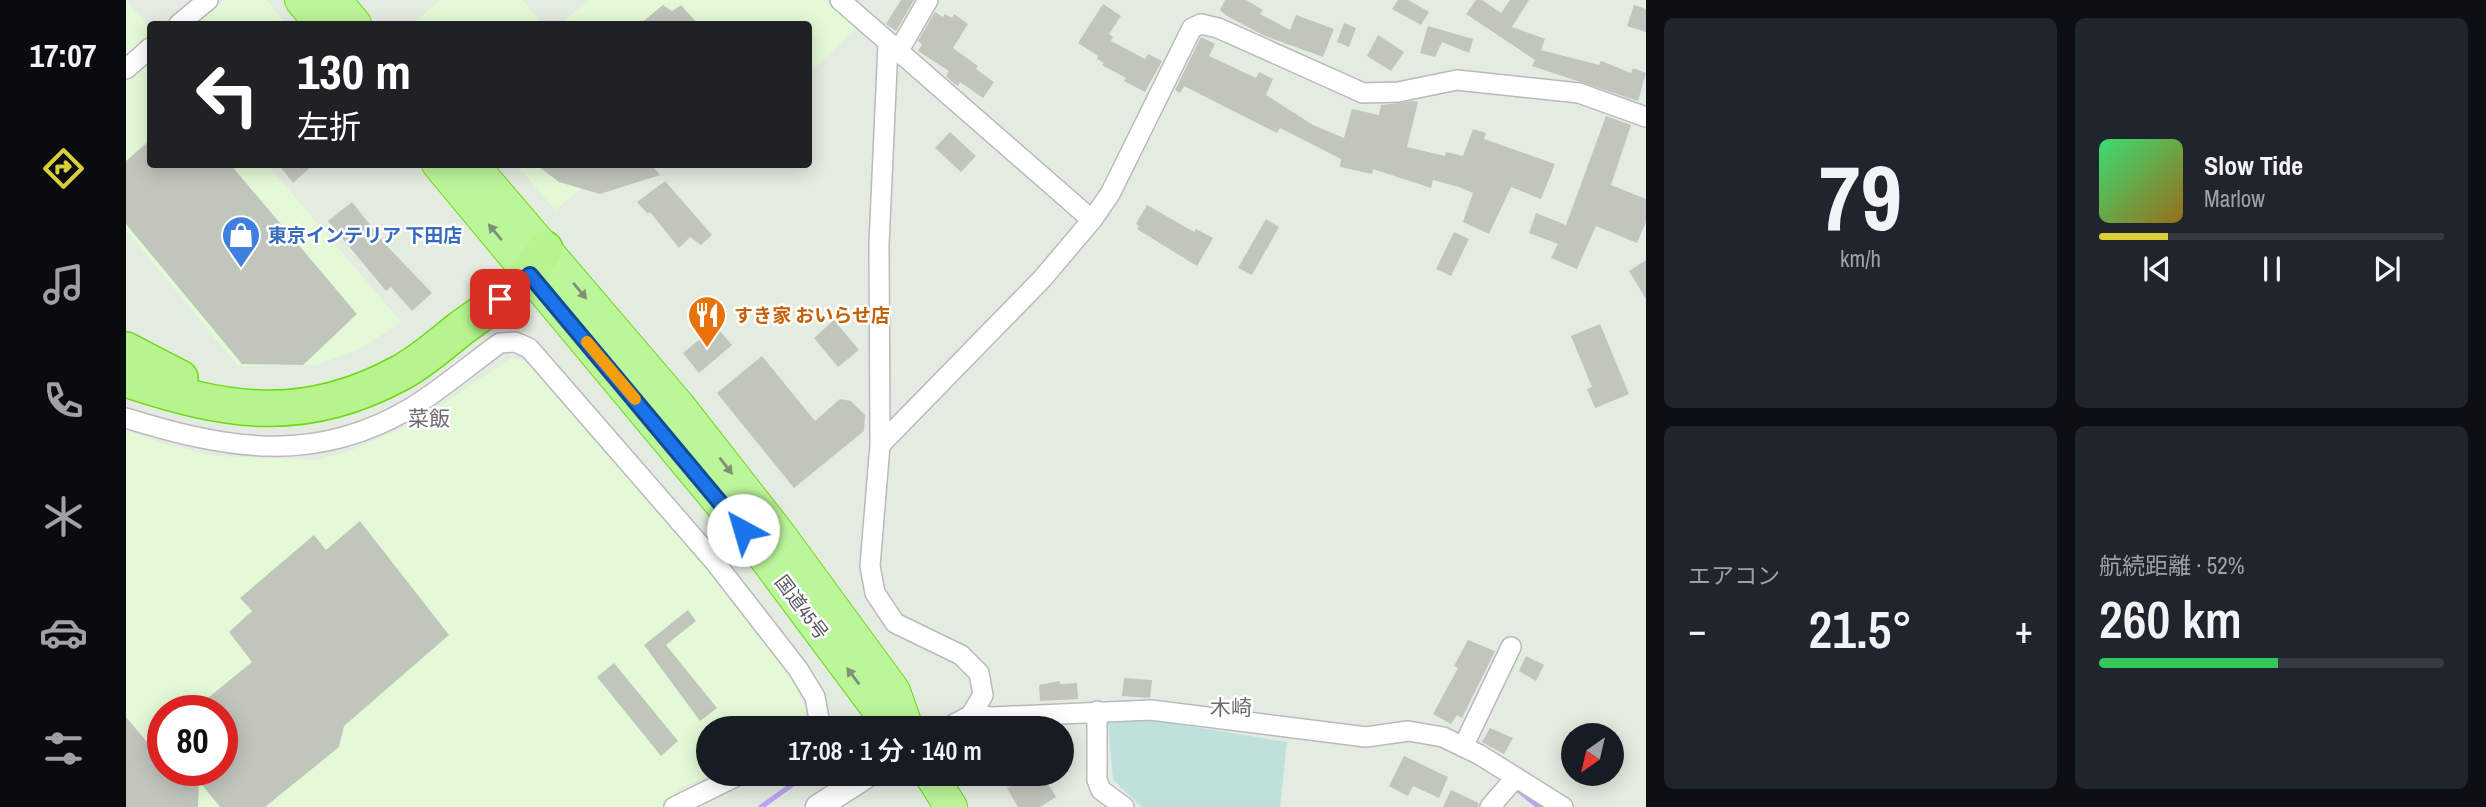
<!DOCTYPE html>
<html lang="ja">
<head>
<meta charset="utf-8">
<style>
	body { margin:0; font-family:"Archivo Narrow","Noto Sans JP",sans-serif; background:#20242c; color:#f1f3f6; height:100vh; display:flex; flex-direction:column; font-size:26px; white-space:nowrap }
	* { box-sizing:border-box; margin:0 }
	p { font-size:23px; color:#9ea1a6 }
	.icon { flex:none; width:38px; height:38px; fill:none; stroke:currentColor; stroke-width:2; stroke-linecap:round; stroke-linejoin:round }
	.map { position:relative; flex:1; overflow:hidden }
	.drawer { display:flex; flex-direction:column; gap:18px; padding:18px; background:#0d0f14; width:840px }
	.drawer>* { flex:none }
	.banner { position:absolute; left:21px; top:21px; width:665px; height:147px; border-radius:7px; box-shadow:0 4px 18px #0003; background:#202124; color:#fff; overflow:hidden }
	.needle { width:46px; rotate:214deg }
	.tools { position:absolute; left:1435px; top:723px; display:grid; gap:14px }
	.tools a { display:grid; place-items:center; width:63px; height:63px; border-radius:50%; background:#171b24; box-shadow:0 4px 18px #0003; font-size:35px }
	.speed { position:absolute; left:21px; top:695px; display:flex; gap:14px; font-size:35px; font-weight:700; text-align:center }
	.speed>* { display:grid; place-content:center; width:91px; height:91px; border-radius:50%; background:#171b24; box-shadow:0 4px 18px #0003; line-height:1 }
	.speed .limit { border:10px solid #d22; background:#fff; color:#111 }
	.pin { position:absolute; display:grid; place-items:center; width:60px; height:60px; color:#fff; margin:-30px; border-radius:14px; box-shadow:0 4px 10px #0006 }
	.me { position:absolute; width:77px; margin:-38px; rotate:321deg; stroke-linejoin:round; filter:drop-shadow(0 0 5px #0008) }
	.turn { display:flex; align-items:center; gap:24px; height:147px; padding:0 35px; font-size:32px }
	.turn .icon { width:91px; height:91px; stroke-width:2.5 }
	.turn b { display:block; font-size:49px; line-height:60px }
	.big { font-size:52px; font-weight:600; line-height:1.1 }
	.drawer .card { flex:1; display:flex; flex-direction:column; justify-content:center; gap:10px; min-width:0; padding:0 24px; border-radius:10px; background:#20242c }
	.drawer .dial { align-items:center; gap:0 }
	.dial b { font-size:91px; line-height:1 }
	.song { display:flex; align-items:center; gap:21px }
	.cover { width:84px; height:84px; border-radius:10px; background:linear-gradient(135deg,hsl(140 70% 55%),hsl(40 70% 35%)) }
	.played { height:7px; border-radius:4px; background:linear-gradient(90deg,#dacf37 20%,#363941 20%) }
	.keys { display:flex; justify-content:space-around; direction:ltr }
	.heat { display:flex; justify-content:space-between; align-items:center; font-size:38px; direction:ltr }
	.charge { height:10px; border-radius:5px; background:linear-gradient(90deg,#34c759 52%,#363941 0) }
	.drawer .tiles { flex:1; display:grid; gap:18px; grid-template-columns:repeat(2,1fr) }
	.trip { position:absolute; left:570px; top:716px; width:378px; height:70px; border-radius:35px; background:#171b24; box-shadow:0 4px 18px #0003; font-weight:600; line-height:70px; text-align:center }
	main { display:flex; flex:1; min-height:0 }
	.tabs { display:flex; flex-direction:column; width:126px; justify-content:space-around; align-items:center; background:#090b0e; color:#9ea1a6 }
	.tabs .icon { width:49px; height:49px }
	.tabs .on { color:#dacf37 }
	.tabs b { font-size:32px; color:#f1f3f6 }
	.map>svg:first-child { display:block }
</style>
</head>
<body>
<main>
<nav class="tabs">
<b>17:07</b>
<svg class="icon on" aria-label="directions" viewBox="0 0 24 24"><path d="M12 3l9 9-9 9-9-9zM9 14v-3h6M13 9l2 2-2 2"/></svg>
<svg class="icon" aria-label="music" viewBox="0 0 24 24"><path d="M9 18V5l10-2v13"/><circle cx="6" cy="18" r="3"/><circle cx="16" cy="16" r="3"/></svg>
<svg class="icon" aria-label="phone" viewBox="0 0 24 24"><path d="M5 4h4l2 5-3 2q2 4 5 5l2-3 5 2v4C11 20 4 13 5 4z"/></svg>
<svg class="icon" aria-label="climate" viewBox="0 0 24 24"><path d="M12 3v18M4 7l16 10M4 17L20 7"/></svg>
<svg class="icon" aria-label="car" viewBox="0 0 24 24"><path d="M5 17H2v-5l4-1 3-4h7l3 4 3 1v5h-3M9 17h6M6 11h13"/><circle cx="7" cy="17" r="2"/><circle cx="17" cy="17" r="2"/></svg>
<svg class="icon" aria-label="filters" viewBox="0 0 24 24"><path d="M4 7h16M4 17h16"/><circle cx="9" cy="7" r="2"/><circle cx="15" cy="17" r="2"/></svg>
</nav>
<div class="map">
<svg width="1520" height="807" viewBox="0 0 1520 807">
	<rect width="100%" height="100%" fill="#e4ebe0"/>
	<path fill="#e4fad6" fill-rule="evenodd" d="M0,0L24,27V164L142,165L275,322L236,348L191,365L112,366L0,230Z
		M99,0H140L160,24H69Z
		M315,0H396L417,24H286Z
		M463,0H700L730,29L683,73L682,24H434Z
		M391,165H485L429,210Z
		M385,358L398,361L411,370L650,649L681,711L673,728H583V774H588L554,788L536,807H0V430L38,444L89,456L190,460L221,452L290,422ZM37,710H96V770H37Z"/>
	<path fill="#bee1dc" d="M1025,720L1161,742L1154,807H1016L987,780L982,723Z"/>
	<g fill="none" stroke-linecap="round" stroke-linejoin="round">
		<path stroke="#bca4f7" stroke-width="5" d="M854,728H857
			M904,728L935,723
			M1391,789L1413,807
			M635,807L681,774"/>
	</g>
	<path fill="#c1c6bd" d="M775,0H788L770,31L760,24Z
		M1099,0H1120L1137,10L1134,14L1164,30L1170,15L1208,29L1197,57L1139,36L1101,16L1094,10Z
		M1272,0H1282L1303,12L1295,25L1266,9Z
		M1350,0H1356L1375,13L1384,0H1403L1386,27L1419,39L1415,50L1473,65L1475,61L1505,73L1507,68L1520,73L1512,101L1406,66L1409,60L1340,14Z
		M977,4L995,16L983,34L987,37L985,41L1019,59L1022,54L1036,61L1019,92L998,81L1000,78L976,65L978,63L971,59L972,56L952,43Z
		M537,5L546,11L555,5L572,24H514Z
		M1508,5L1520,9V32L1501,26Z
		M809,12L817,17L819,14L826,18L828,14L842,24L827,48L852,66L850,69L868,82L857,98L834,82L832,86L825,81L820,76L823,71L792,51L796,44L792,41Z
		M1218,23L1230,28L1223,47L1211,42Z
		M1302,26L1347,39L1343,53L1316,42L1309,57L1294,53Z
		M1252,35L1278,52L1265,71L1241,56Z
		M1075,37L1089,44L1083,56L1130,78L1133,72L1147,79L1140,95L1187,125L1218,138L1226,109L1253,115L1255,105L1288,101L1292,102L1281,147L1319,156L1320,152L1337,156L1347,129L1360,133L1358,139L1429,164L1415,199L1385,187L1363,234L1337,222L1347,193L1333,187L1307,180L1305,188L1247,169L1246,174L1214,167L1215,159L1154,128L1151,133L1058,86L1054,93L1049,90Z
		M1480,116L1505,125L1485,185L1520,199V222L1511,243L1470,226L1451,269L1425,258L1432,244L1403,233L1410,213L1440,225Z
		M824,132L850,156L835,172L809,148Z
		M24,140V164H104L231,314L177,365L116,364L0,224V161Z
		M152,164H188L167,183Z
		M409,164H525L534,175L474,194L433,182Z
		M539,181L586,235L575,245L564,237L553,248L524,212L522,214L511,202Z
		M226,202L260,245L306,293L286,311L265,287L260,291L202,221Z
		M1021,205L1068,232L1070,229L1087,238L1071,266L1011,229L1013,226L1010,224Z
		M1140,219L1153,227L1126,275L1112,268Z
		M1328,232L1343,239L1325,276L1310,269Z
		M1520,260V299L1503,271Z
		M708,320L733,350L712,367L688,338Z
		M1474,324L1503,394L1469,408L1461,389L1466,387L1445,336Z
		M590,326L606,345L573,373L557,353Z
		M636,356L689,421L714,399L725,401L739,415L738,431L668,488L591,393Z
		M234,521L323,635L218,726L213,747L139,807H94L73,781L72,807H0V717L37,761V770H96V710H67L126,662L103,632L126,611L114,598L188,535L200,550Z
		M562,610L570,621L540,645L591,708L574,721L518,645Z
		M1342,640L1369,651L1336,718L1331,715L1325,724L1307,714L1332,668L1328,666Z
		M1400,656L1418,665L1410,681L1393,671Z
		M488,663L552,741L535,756L471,677Z
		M998,678L1026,680L1024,698L996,696Z
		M934,681V684L951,683L952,699L914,701L913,685Z
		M1364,728L1387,738L1378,754L1356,742Z
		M1278,756L1322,777L1313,798L1287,786L1282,796L1263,786Z
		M883,774H916L930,797L914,807H892L881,788L889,784Z
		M1325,790L1353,803L1352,807H1317Z"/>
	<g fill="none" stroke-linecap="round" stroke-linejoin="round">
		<defs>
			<path id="minor" d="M714,0L966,220
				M53,24L82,0
				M762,45L753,244L754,445L744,566L749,593L769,623L835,655L853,673L857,695L845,715L821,728
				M772,52L802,0
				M0,69L24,48
				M0,418C100,449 188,465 283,409C315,390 343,365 374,343L389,342L403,348L588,561L672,669L689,697L693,719L687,728
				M754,445L916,279L966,220L984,194L1066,28L1075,24L1092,28L1237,93L1272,92L1331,80L1453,93L1520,117
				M971,711V780L975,790L998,807
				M845,715L866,717L1025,710L1240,737L1282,731L1317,737L1354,755L1437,807
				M1337,747L1385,647
				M548,807L615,774
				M1364,807L1389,778"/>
			<path id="tertiary" d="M692,807L743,774"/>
			<path id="trunk" d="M175,0L195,24
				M209,0L229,24
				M312,164L634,551L748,704L770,728
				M346,164L553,406L653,534L768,691L781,728
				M804,774L825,807"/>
			<path id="motorway" d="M0,350L54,378
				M0,379C99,412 177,426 274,373C295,362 315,344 334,329C368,304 398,287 419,249"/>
		</defs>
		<use href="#minor" stroke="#bbb8be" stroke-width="22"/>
		<use href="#tertiary" stroke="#bbb8be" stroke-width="27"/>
		<use href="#trunk" stroke="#6dd912" stroke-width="34"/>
		<use href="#motorway" stroke="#6dd912" stroke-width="38"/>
		<use href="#minor" stroke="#fff" stroke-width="19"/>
		<use href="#tertiary" stroke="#fff" stroke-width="24"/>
		<use href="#trunk" stroke="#bcf69b" stroke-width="32"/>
		<use href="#motorway" stroke="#b7f48e" stroke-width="35"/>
	</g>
	<defs><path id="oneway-solid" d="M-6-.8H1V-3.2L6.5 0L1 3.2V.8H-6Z" transform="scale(1.75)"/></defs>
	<g fill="#7e9075">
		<use href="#oneway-solid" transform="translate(369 232) rotate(-130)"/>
		<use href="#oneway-solid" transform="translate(454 291) rotate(50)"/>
		<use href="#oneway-solid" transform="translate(600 466) rotate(52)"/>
		<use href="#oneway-solid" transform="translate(727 676) rotate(-127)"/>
	</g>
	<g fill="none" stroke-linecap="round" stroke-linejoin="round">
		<defs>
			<path id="route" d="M374,299L404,275L617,530"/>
		</defs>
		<use href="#route" stroke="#114b97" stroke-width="18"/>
		<use href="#route" stroke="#1a73e8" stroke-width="12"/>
		<path stroke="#f59e0b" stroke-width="12" d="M461,342L509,399"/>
	</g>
	<defs>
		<symbol id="shop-pin" viewBox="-11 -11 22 30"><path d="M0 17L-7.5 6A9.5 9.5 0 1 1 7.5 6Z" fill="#3f7fe0" stroke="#fff"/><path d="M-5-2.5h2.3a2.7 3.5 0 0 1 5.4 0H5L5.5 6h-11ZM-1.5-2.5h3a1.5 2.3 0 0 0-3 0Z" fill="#fff"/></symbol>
		<symbol id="restaurant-pin" viewBox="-11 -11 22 30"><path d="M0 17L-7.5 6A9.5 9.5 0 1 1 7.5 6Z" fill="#e8710a" stroke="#fff"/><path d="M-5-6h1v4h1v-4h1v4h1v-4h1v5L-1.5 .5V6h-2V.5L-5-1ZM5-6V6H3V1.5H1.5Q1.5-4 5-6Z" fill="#fff"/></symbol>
	</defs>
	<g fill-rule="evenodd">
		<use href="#shop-pin" x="93" y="213" width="44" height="60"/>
		<use href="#restaurant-pin" x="559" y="293" width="44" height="60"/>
	</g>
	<g text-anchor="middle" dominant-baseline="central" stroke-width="5" stroke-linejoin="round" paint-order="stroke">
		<g font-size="19" font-weight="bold" fill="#366cbe" stroke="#fff" text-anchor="start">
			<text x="142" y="235">東京インテリア 下田店</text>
		</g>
		<g font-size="19" font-weight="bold" fill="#c56008" stroke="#fff" text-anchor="start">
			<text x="608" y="315">すき家 おいらせ店</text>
		</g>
		<g font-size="19" fill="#5c5960" stroke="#fff">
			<text transform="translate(676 607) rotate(53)">国道45号</text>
		</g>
		<g font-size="21" fill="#6d6a72" stroke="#fff">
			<text x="303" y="418">菜飯</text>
			<text x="1105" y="707">木崎</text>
		</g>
	</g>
</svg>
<div class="tools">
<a><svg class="needle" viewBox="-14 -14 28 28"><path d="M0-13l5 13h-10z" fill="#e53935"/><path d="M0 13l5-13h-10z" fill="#9ea1a6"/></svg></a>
</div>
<div class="speed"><div class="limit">80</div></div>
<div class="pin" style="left:374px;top:299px;background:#d93025"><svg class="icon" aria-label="arrive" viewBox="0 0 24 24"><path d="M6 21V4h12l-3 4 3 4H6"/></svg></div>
<svg class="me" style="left:617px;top:530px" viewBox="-20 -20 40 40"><circle r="19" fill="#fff"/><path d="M0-13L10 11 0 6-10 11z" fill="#1a73e8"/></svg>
<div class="trip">17:08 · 1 分 · 140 m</div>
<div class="banner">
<div class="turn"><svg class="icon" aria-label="left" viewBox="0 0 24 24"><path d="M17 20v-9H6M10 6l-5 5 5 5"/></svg><div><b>130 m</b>左折</div></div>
</div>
</div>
<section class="drawer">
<div class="tiles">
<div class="card dial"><b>79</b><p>km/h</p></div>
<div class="card">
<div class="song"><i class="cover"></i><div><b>Slow Tide</b><p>Marlow</p></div></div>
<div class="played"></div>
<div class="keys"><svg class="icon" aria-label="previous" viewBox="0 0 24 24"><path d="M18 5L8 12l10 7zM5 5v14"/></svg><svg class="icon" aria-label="pause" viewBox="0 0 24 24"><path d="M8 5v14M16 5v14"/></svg><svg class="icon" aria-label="next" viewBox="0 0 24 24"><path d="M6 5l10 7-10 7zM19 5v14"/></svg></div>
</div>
<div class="card"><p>エアコン</p>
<div class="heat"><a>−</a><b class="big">21.5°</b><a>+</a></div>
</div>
<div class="card"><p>航続距離 · 52%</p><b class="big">260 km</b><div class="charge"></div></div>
</div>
</section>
</main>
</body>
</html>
